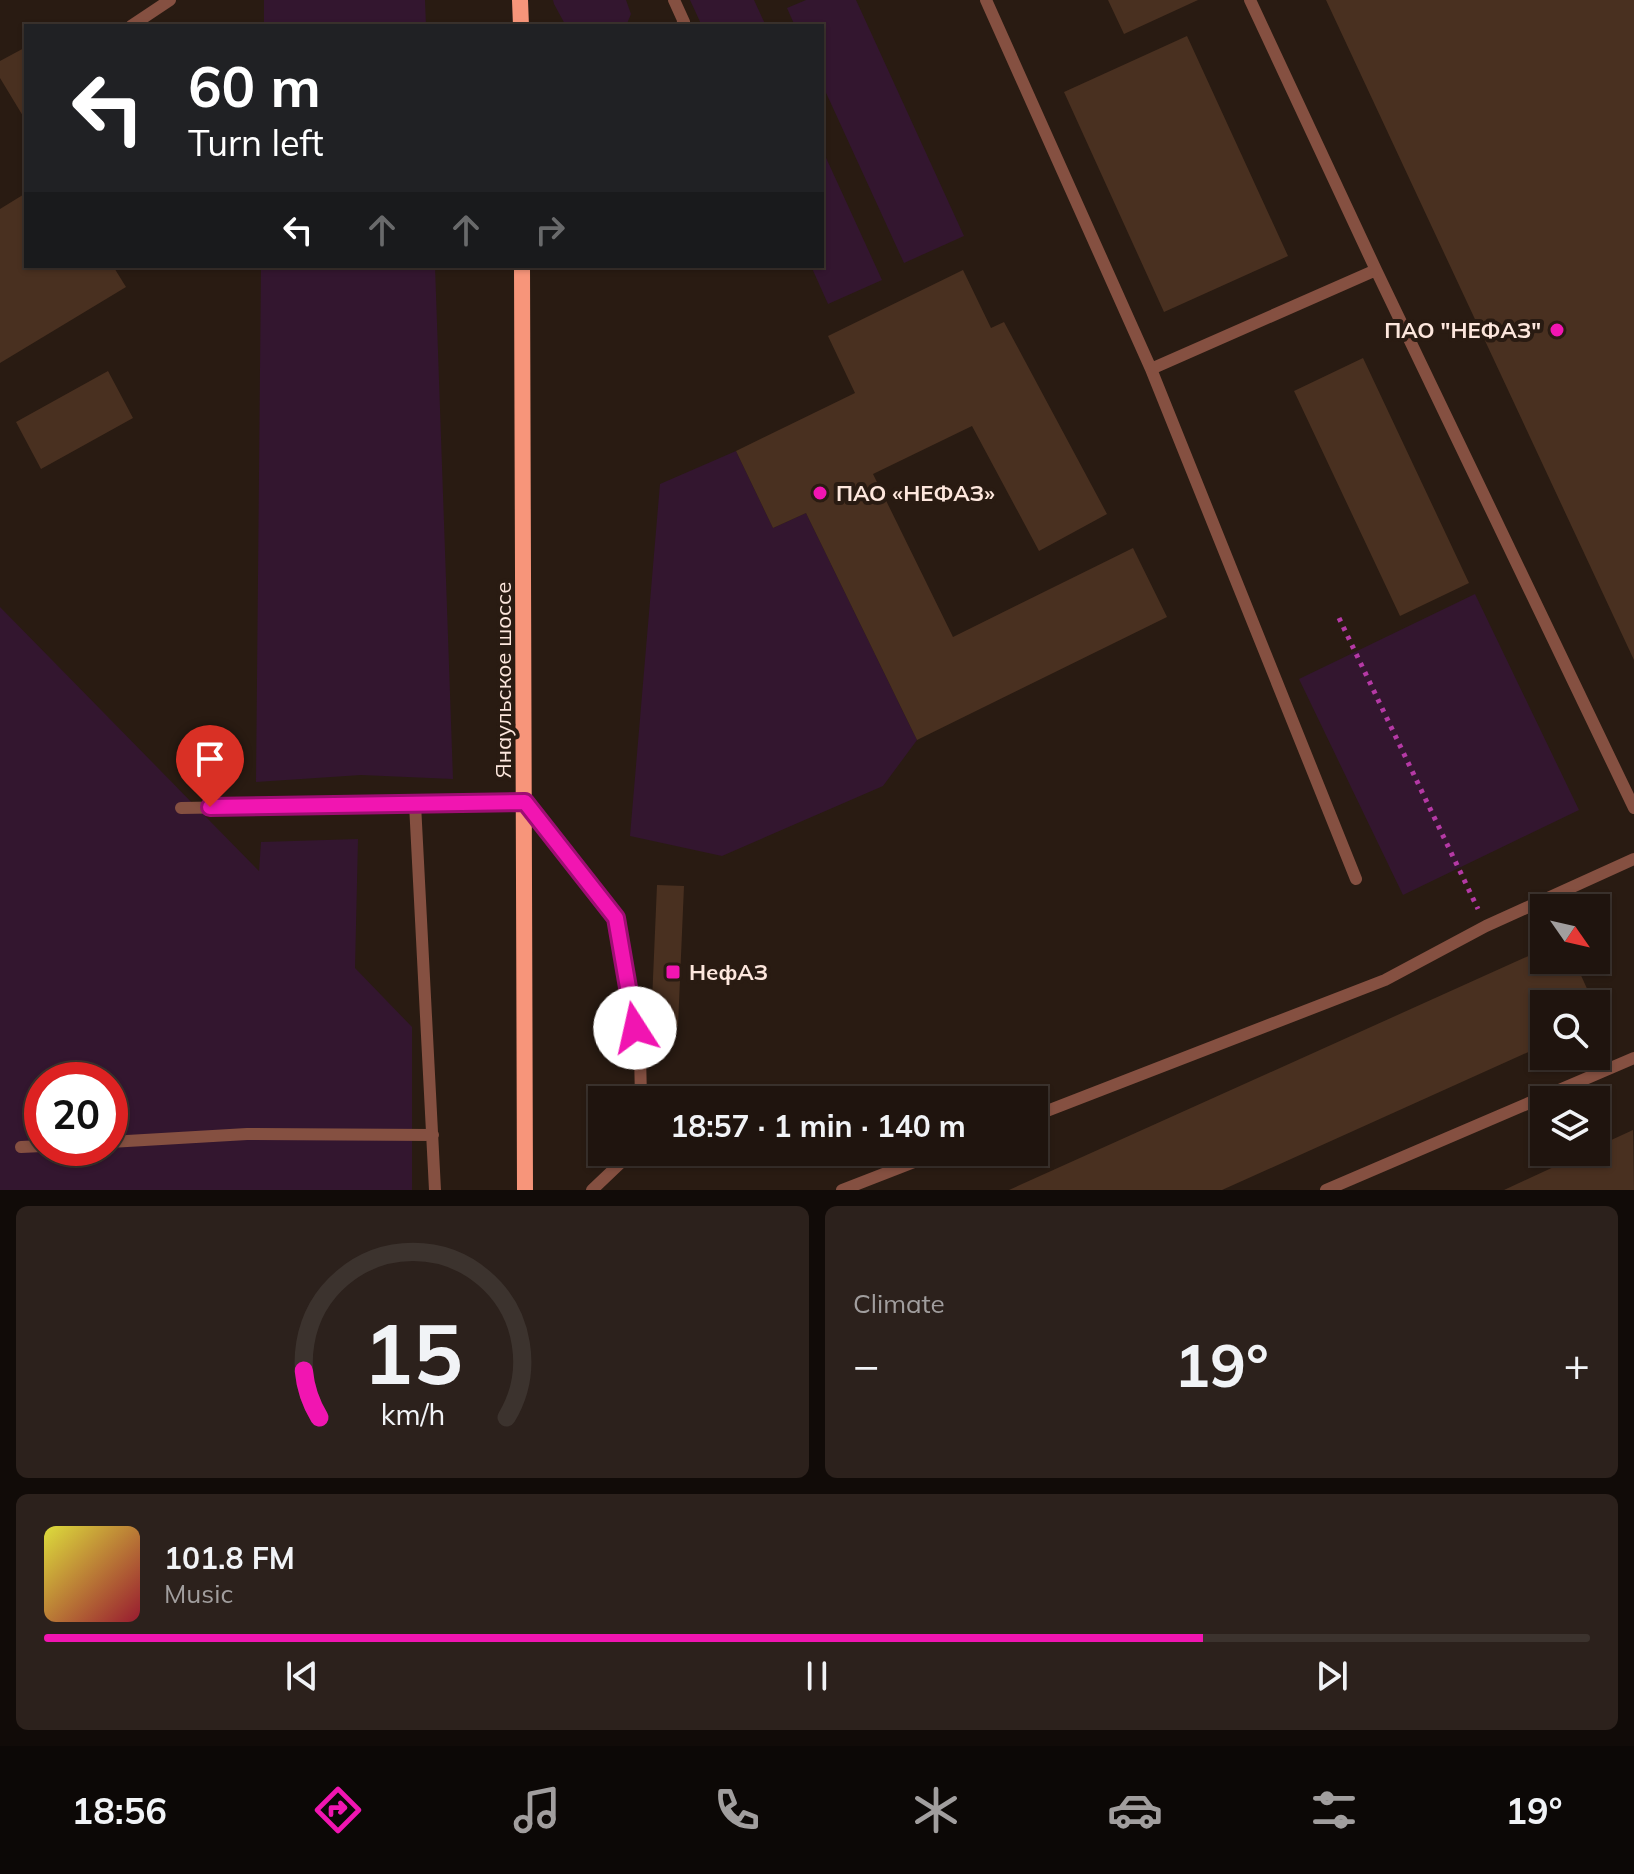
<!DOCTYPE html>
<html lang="en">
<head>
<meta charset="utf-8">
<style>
	body { margin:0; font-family:Mulish,sans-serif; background:#2c211c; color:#f1f3f6; height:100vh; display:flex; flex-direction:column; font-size:30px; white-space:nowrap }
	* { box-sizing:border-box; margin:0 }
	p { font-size:26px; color:#a19e9e }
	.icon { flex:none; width:44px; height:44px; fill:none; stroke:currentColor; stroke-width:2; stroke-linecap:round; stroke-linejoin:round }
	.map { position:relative; height:1190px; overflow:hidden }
	.sheet { display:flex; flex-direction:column; gap:16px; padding:16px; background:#110b08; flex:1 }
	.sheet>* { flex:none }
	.guide { position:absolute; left:24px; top:24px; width:800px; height:244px; border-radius:0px; box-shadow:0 2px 6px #0004,0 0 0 2px #3c332e; background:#202124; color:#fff; overflow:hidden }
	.needle { width:52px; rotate:124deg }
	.fabs { position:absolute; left:1530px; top:894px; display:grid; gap:16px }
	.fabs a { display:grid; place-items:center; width:80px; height:80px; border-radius:0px; background:#1f140e; box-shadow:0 2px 6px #0004,0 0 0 2px #3c332e; font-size:40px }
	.speed { position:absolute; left:24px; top:1062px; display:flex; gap:16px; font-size:40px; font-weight:700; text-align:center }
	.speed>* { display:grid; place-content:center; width:104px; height:104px; border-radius:50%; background:#1f140e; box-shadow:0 2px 6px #0004,0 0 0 2px #3c332e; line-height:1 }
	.speed .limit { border:12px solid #d22; background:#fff; color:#111 }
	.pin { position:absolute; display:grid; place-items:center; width:68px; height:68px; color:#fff; margin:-82px -34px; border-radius:50% 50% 50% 0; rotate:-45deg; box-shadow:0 0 8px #0007 }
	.pin .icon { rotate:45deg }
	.me { position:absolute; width:88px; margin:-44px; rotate:350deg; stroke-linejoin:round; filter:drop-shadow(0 0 6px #0008) }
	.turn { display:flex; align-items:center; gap:28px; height:168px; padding:0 32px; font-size:36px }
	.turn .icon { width:104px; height:104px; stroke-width:2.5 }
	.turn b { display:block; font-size:56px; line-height:68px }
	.lanes { display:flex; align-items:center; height:76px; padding:0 32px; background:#0003; justify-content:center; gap:40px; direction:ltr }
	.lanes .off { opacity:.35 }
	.big { font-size:60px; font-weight:700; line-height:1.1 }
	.sheet .widget { flex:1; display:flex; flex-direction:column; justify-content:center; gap:12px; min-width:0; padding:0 28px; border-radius:12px; background:#2c211c }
	.sheet .dial { align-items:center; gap:0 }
	.dial svg { height:208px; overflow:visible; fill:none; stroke:#3c332e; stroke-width:7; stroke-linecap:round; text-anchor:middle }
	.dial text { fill:#f1f3f6; stroke:none }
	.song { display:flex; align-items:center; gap:24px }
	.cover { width:96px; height:96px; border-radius:12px; background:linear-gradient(135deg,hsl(60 70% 55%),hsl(350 70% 35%)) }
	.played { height:8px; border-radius:4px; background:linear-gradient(90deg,#f115b1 75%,#3c332e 75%) }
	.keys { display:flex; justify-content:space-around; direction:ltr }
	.heat { display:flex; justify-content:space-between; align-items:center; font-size:44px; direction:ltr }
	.sheet .tiles { flex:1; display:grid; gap:16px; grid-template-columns:1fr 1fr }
	.widget:last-child { grid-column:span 2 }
	.trip { position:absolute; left:588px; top:1086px; width:460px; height:80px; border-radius:0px; background:#1f140e; box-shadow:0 2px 6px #0004,0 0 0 2px #3c332e; font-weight:700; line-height:80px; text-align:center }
	.tabs { display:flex; height:128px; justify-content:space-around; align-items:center; background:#0c0806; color:#a19e9e }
	.tabs .icon { width:56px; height:56px }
	.tabs .on { color:#f115b1 }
	.tabs b { font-size:36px; color:#f1f3f6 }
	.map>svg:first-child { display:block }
</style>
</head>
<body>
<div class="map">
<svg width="1634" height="1190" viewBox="0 0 1634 1190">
	<rect width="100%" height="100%" fill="#291b12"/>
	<path fill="#33162f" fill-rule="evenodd" d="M264,0H425L426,26H264Z
		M553,0H626L631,14L626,26H566L554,4Z
		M690,0H754L766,26H702Z
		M806,0H856L964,236L904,263L822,84V26H795L787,8Z
		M822,149L882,280L828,304L811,266H822Z
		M261,266H435L453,779L361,775L256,782Z
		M736,451L773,528L806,513L917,740L883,786L722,856L630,836L660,484Z
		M1475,594L1579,810L1403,895L1299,679Z
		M0,607L259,871L261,842L358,839L355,968L412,1027V1190H0ZM42,1080H110V1148H42Z"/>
	<path fill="#493020" d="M1108,0H1198L1124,34Z
		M1326,0H1634V660Z
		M1187,36L1288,256L1164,312L1064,92Z
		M26,47V121L0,78V61Z
		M26,193V266H113L126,287L0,363V209Z
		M963,270L991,328L1004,322L1107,514L1039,551L972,426L873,474L953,637L1133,548L1167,617L917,740L806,513L773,528L736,451L855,393L828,336Z
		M1363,358L1469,583L1400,616L1294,391Z
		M108,371L133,418L41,469L16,422Z
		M657,885L684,886L678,1026L651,1025Z
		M1544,949V960H1574L1594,1004H1544V1045L1222,1190H1009Z
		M1633,1130L1634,1190H1504L1586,1152H1596V1147Z"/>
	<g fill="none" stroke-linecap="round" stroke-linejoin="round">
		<path stroke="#b539a5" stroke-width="5" stroke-dasharray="4 6" stroke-linecap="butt" d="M1339,618L1478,909"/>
		<path stroke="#855041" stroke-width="12" d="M674,0L684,22L681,26
			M986,0L1151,369
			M1250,0L1376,270L1634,808
			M131,26L170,0
			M415,804L435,1190
			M181,808L525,802L616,918L640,1052L641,1100
			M1356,879L1151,369L1376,270
			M1034,1116L1385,980L1486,926L1634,859
			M110,1142L247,1134L433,1135
			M21,1147L42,1146
			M592,1190L632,1152
			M842,1190L940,1152
			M1326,1190L1634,1058"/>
		<path stroke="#f7957a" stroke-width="16" d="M520,0L521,26
			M522,266L525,1190"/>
	</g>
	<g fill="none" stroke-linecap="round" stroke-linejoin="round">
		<defs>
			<path id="route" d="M210,807L525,802L616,918L635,1028"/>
		</defs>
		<use href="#route" stroke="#9d0e73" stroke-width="20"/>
		<use href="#route" stroke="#f115b1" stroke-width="14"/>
	</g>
	<g fill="#f115b1" stroke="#291b12" stroke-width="3">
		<circle cx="1557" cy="330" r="8"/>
		<circle cx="820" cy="493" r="8"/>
		<rect x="665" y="964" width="16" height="16" rx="4"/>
	</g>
	<g text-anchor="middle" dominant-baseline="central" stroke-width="8" stroke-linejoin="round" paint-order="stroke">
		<g font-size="22" font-weight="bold" fill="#fde7dd" stroke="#291b12" text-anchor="start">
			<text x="1541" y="330" text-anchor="end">ПАО "НЕФАЗ"</text>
			<text x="836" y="493">ПАО «НЕФАЗ»</text>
			<text x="689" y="972">НефАЗ</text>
		</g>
		<g font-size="22" fill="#fde7dd" stroke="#291b12">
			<text transform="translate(503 680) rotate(-90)">Янаульское шоссе</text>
		</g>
	</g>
</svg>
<div class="fabs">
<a><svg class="needle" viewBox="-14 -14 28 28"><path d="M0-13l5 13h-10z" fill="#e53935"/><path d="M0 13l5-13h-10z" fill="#a19e9e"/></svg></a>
<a><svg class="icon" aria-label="search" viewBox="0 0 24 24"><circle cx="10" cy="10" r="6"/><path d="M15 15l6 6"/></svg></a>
<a><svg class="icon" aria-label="layers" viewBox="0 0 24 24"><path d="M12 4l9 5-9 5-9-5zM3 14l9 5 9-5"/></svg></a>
</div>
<div class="speed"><div class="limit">20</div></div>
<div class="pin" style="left:210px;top:807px;background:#d93025"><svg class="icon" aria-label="arrive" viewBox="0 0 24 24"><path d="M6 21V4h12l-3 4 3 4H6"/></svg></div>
<svg class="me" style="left:635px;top:1028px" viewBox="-20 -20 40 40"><circle r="19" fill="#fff"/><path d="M0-13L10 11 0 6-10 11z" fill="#f115b1"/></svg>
<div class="trip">18:57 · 1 min · 140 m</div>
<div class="guide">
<div class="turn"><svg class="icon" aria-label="left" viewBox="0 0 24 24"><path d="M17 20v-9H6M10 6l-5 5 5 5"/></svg><div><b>60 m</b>Turn left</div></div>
<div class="lanes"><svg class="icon" aria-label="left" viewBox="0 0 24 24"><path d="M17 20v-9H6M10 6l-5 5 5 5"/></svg><svg class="icon off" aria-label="ahead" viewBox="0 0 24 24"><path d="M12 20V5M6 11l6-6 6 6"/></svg><svg class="icon off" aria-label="ahead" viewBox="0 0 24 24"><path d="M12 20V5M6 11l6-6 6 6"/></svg><svg class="icon off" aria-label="right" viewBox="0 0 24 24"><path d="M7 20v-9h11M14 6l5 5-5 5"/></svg></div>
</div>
</div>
<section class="sheet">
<div class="tiles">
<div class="widget dial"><svg viewBox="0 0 100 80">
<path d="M14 69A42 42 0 1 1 86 69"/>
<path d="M14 69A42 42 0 0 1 8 51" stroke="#f115b1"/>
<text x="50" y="56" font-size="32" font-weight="700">15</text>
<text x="50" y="72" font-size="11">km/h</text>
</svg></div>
<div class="widget"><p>Climate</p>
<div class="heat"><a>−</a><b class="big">19°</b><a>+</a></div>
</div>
<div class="widget">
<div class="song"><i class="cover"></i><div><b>101.8 FM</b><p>Music</p></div></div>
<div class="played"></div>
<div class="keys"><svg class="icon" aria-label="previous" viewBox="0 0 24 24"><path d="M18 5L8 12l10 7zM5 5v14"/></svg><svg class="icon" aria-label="pause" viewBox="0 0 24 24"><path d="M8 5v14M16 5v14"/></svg><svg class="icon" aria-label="next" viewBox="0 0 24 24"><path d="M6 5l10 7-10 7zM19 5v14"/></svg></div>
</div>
</div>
</section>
<nav class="tabs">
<b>18:56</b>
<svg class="icon on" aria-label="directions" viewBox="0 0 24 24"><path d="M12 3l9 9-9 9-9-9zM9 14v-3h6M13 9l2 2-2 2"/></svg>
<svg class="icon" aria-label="music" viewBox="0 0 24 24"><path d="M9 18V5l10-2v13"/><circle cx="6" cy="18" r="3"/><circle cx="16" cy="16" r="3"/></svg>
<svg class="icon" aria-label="phone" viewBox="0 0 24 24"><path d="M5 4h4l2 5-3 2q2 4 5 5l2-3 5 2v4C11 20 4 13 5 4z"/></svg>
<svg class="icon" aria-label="climate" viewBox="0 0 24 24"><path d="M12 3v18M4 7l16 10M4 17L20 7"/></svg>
<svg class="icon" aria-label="car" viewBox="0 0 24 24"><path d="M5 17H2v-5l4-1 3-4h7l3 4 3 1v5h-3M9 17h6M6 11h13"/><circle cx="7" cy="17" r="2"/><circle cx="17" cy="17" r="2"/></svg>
<svg class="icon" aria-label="filters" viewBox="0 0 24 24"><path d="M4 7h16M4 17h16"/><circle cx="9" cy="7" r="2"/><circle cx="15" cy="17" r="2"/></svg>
<b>19°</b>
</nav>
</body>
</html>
